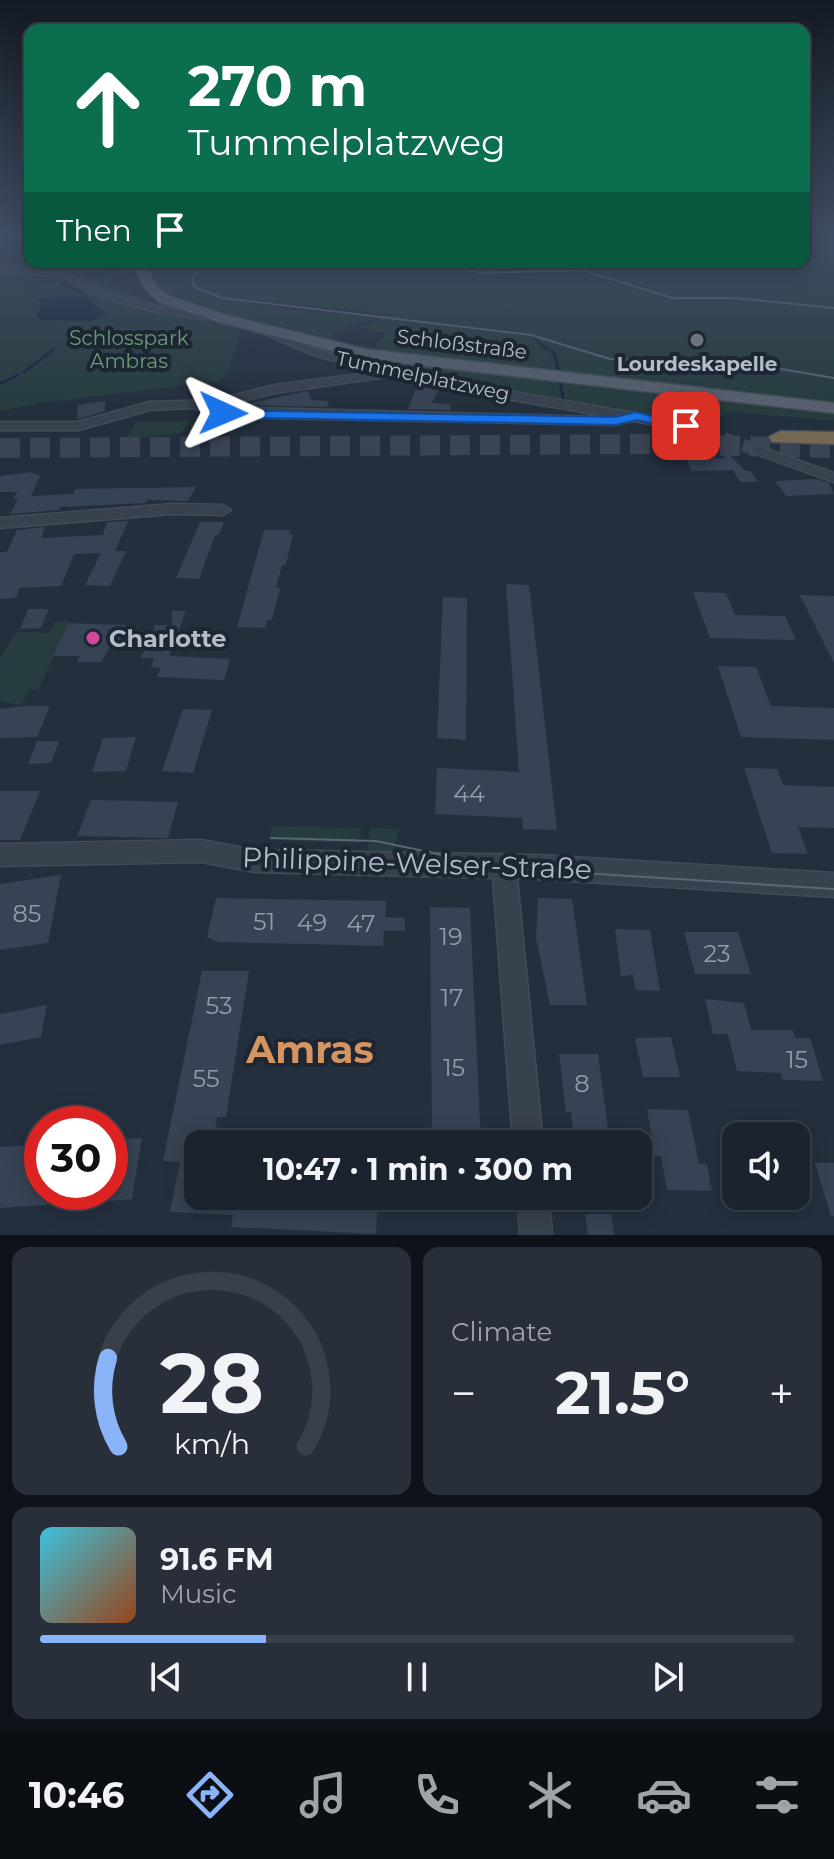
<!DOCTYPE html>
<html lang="en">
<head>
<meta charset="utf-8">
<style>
	body { margin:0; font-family:Montserrat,sans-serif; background:#282f3a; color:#f1f3f6; height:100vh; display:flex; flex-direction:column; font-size:30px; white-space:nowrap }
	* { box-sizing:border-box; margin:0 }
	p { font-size:26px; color:#a0a4aa }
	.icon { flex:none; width:44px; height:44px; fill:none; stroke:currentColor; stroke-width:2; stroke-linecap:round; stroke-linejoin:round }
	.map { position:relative; height:1235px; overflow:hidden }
	.sheet { display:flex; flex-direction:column; gap:12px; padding:12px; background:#0f1319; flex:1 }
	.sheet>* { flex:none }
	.banner { position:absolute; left:24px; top:24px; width:786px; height:244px; border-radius:16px; box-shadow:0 4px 20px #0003,0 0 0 2px #39404a; background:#0b6e4f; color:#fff; overflow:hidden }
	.fabs { position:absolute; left:722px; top:1122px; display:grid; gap:16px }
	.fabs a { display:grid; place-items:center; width:88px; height:88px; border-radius:16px; background:#1b232e; box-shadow:0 4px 20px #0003,0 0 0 2px #39404a; font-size:40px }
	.speed { position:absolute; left:24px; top:1106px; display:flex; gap:16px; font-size:40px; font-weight:700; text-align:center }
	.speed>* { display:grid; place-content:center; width:104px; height:104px; border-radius:50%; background:#1b232e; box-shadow:0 4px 20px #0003,0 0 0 2px #39404a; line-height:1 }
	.speed .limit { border:12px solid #d22; background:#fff; color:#111 }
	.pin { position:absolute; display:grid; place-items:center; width:68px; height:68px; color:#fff; margin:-34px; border-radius:16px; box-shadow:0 4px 12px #0006 }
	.me { position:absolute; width:88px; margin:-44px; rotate:91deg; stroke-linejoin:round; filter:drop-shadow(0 0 6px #0008) }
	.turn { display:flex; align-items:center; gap:28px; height:168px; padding:0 32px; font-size:36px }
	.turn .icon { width:104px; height:104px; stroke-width:2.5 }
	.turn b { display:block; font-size:56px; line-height:68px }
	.then { display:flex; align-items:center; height:76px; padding:0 32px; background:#0003; gap:16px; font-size:30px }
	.big { font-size:60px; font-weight:700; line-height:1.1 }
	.sheet .widget { flex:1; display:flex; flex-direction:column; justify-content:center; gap:12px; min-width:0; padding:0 28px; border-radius:16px; background:#282f3a }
	.sheet .dial { align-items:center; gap:0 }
	.dial svg { height:208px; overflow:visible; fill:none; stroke:#39404a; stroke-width:7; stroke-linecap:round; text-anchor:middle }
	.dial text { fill:#f1f3f6; stroke:none }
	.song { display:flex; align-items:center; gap:24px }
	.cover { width:96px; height:96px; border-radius:12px; background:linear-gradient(135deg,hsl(190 70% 55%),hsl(20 70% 35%)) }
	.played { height:8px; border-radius:4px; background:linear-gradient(90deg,#8ab4f8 30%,#39404a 30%) }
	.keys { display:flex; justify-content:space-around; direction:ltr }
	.heat { display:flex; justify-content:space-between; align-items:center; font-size:44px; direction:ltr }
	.sheet .tiles { flex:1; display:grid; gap:12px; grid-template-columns:1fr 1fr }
	.widget:last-child { grid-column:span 2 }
	.trip { position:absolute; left:184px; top:1130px; width:468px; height:80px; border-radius:16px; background:#1b232e; box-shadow:0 4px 20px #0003,0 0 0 2px #39404a; font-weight:700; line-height:80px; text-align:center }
	.menu { display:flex; height:128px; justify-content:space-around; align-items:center; background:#0b0e12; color:#a0a4aa }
	.menu .icon { width:56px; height:56px }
	.menu .selected { color:#8ab4f8 }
	.menu b { font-size:36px; color:#f1f3f6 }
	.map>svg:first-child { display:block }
</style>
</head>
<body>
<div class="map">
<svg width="834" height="1235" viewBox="0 0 834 1235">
	<rect width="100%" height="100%" fill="#242f3e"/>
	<path fill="#263c3f" d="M804,235H834V403L371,351L386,333L360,328L390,314L211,296L307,312L380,317L343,328L325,342L171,297L153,278L144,262H804Z
		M47,262H128L134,271L105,279L108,284L146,300L192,312L114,296L83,279V275L122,268L118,263L58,267Z
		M0,271L58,276L106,299L155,312L242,327L228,372L219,381L40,403L0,411Z
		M309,345L375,360L834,413V421L736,412L699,422L416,377L305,347Z
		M136,422L187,421L190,423L181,433L126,439Z
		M55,621H70L38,690H29L21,705L0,701V658L16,632L49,633Z
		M272,826L361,828L360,843L270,840Z
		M370,828L399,829L392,856L367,855Z"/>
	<path fill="#17263c" d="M72,295L86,298L106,314L93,321L41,320L36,317L42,305L37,299Z"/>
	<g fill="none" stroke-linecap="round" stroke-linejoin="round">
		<path stroke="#17263c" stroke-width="2" d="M86,277L131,267
			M68,279L63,284L83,293L87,301
			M533,337L542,346
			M68,342L80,336"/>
		<path stroke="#17263c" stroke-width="3" d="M540,344L554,353L559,373
			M24,372L53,350
			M560,382L564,402
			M0,384L18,375"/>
	</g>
	<path fill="#364354" d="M417,386L439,390L431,403L451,404L450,410L408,409Z
		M308,391L311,400L329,401L327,407L242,405Z
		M105,401V411L77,419L78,405Z
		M726,452L746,471H751L758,482H740L733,470L692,471L686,459L725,458Z
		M31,472L40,476L31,496L73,494L75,489L196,487L188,501L147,500L146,503L60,507L59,510L10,514L18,499H13L17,492H0V476Z
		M816,479L829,483L834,494L786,496L775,481Z
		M128,521L115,551H126L110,586L85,585L101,553L74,554L61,586L20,588L16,598L0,599V552H7L17,530L45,527L41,538L103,535L107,522Z
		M200,522H224L219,535H215L199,579L176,578Z
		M264,530H290L289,534H293L286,565H282L276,587L280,588L272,620H267L265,628L237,627Z
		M506,584L529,585L557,830L523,829L522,818L435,814L437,768L519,772Z
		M693,592L726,593L735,615L785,616L796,640L710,638Z
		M800,595L834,596V663Z
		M443,597L467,598L466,740L437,738Z
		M28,609H49L41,628L20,629Z
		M172,611H186L169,656L230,659L224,680L157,677L161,668L151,667L154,658H141L155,625H172Z
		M69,623L92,624L130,625L122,644H112L101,662H77L80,656H53Z
		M718,666L756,667L771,706L834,708V740L741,737Z
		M24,706H50L37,737L0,738V709Z
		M183,709L212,710L193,773L162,771Z
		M136,737L126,771L92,772L103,738Z
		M37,741H59L51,763L28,764Z
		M744,768L777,769L783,785L834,787V828L798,827L808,854L772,853Z
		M0,791H40L20,840H0Z
		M91,800L141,801L178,802L168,838L77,836Z
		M61,875L48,943L0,950V884Z
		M216,898L386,901L385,917L405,918V931H384L383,946L218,942L207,937Z
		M538,898L572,899L587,1005H550L536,938Z
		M430,907L470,908L481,1144H432Z
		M615,929L650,930L660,991L636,990L633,975L621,976Z
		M684,932H738L751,974H695Z
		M202,971H249L226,1117H217L213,1144H198V1196H378L376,1234L231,1227L233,1215L170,1212L180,1162L163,1161Z
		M705,999L744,1003L751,1030H793L795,1038H810L823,1081L783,1080L781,1073L737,1071L728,1034H713Z
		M47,1005L41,1037L0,1045V1014Z
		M671,1037L680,1077H643L635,1038Z
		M559,1054H598L608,1128H573L571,1112H566Z
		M647,1109L688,1110L699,1164H707L712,1191L667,1190L661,1156L638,1157V1140H652Z
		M142,1138L132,1199L110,1201V1140Z
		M42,1145V1192H105V1201L0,1208V1147Z
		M815,1163H834V1216H831Z
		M585,1214H611L614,1235H588Z"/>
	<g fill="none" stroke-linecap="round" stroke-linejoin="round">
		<path stroke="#3a4453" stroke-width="13" stroke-dasharray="13 7" stroke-linecap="butt" d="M686,426L758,450"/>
		<path stroke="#3a4453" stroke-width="20" stroke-dasharray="20 10" stroke-linecap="butt" d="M0,448L642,444L834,448"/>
		<defs>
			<path id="minor" d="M0,266L63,271L114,295L160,307L221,315L226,318L221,321L160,313L106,299L61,277L0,272Z
				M255,326H263L324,352L421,376L686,422L693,426L686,430L633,421L615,425L223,417L193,408L150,410L79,430H0V422H78L149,402L214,400L275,385L376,372L316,356L255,330ZM392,376L421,384L611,417L217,407L275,393Z
				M758,446L834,473V482L753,453L751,450Z
				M173,504L223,505L231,510L223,515L173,514L0,528V518Z
				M201,840L255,850L537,855L834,873V897L517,878L543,1144H513L493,878L255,872L201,862L0,866V844Z
				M517,1196H549L552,1235H520Z"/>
			<path id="major" d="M131,262H143L156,285L169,296L226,315L365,349L834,403V413L365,359L216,321L159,302L146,290Z"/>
			<path id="highway" d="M780,431L834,432V444L772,442L769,437Z"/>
		</defs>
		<use href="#minor" stroke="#414a57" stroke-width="3"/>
		<use href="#major" stroke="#414a57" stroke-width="3"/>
		<use href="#highway" stroke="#434c59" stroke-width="3"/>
		<use href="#minor" fill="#38414e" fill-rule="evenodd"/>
		<use href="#major" fill="#56606e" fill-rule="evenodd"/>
		<use href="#highway" fill="#746855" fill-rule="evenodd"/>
		<path stroke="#5a6575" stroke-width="2" d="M432,262L480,273L581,270L673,298H734L834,308
			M197,272L192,280L194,287L223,298L531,335L610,359L757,365L834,378
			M271,838L376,841L505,868L834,889"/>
	</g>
	<linearGradient id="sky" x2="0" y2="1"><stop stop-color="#141a22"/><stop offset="0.58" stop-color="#3f4d63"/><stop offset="1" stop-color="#3f4d63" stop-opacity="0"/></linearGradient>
	<rect width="834" height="408" fill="url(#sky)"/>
	<path fill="#1a73e8" stroke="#114b97" stroke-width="2" d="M218,410L615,417L636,412L693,426L686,430L636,420L615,425L223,417L218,416Z"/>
	<circle fill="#6b7280" stroke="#1d2633" stroke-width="3" cx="697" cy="340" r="8"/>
	<circle fill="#d1479c" stroke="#1d2633" stroke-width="3" cx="93" cy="638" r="8"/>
	<g text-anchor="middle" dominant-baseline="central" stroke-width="8" stroke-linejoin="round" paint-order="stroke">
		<g font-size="20" fill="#6b9a76" stroke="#1d2633">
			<text x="129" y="338">Schlosspark<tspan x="129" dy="23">Ambras</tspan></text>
		</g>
		<g font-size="20" fill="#b4bcc9" stroke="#1d2633">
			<text transform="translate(462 344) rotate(7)">Schloßstraße</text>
			<text transform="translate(423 376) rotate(12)">Tummelplatzweg</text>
		</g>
		<g font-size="20" font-weight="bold" fill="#b4bcc9" stroke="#1d2633">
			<text x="697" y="364">Lourdeskapelle</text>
		</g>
		<g font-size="24" font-weight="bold" fill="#b4bcc9" stroke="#1d2633" text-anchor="start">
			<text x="109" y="638">Charlotte</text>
		</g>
		<g font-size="24" fill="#929caa">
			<text x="469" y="793">44</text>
			<text x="27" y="913">85</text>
			<text x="264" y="921">51</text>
			<text x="312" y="922">49</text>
			<text x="361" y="923">47</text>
			<text x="451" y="936">19</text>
			<text x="717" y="953">23</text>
			<text x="452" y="997">17</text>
			<text x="219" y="1005">53</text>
			<text x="797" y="1059">15</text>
			<text x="454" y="1067">15</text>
			<text x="206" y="1078">55</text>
			<text x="582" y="1083">8</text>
		</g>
		<g font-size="28" fill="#b4bcc9" stroke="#1d2633">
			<text transform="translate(417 863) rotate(2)">Philippine-Welser-Straße</text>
		</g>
		<g font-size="38" font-weight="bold" fill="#d59563" stroke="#1d2633">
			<text x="310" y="1049">Amras</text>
		</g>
	</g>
</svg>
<div class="fabs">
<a><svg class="icon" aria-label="sound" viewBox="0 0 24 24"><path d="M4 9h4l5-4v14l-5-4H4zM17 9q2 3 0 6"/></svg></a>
</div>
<div class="speed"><div class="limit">30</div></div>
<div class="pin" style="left:686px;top:426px;background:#d93025"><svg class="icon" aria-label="arrive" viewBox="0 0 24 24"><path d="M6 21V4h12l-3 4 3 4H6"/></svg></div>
<svg class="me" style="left:223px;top:413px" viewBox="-20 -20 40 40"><path d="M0-17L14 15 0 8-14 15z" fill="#1a73e8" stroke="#fff" stroke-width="4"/></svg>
<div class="trip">10:47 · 1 min · 300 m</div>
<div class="banner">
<div class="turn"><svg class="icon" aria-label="ahead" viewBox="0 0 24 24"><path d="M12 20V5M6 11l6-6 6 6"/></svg><div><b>270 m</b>Tummelplatzweg</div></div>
<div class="then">Then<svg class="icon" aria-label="arrive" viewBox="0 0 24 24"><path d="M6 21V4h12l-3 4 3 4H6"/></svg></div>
</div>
</div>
<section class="sheet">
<div class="tiles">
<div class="widget dial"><svg viewBox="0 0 100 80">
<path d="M14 69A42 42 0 1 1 86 69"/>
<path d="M14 69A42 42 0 0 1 10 35" stroke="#8ab4f8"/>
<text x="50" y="56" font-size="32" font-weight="700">28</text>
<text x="50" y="72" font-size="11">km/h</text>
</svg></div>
<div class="widget"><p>Climate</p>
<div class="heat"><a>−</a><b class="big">21.5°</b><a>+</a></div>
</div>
<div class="widget">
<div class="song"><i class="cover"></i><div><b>91.6 FM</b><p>Music</p></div></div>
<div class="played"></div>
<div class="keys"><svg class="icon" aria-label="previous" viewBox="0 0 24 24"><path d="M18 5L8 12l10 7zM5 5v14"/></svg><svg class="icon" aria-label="pause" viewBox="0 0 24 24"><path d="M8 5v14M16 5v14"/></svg><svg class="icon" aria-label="next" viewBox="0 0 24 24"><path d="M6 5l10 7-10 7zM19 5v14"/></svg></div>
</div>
</div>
</section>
<nav class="menu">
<b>10:46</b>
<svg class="icon selected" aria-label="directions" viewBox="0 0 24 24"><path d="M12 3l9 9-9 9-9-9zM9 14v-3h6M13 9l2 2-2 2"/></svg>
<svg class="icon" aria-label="music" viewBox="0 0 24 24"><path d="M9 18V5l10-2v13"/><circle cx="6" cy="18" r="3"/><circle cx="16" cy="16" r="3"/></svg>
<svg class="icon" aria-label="phone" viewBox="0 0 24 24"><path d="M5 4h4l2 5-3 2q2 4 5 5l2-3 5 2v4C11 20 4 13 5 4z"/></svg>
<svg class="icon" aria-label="climate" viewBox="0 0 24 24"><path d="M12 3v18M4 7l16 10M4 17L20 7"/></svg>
<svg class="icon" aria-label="car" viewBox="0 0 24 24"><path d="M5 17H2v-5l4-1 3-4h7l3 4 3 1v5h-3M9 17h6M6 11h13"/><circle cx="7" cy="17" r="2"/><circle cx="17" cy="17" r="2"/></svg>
<svg class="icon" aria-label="filters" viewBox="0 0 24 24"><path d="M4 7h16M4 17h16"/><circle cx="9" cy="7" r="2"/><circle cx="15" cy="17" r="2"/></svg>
</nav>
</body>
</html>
